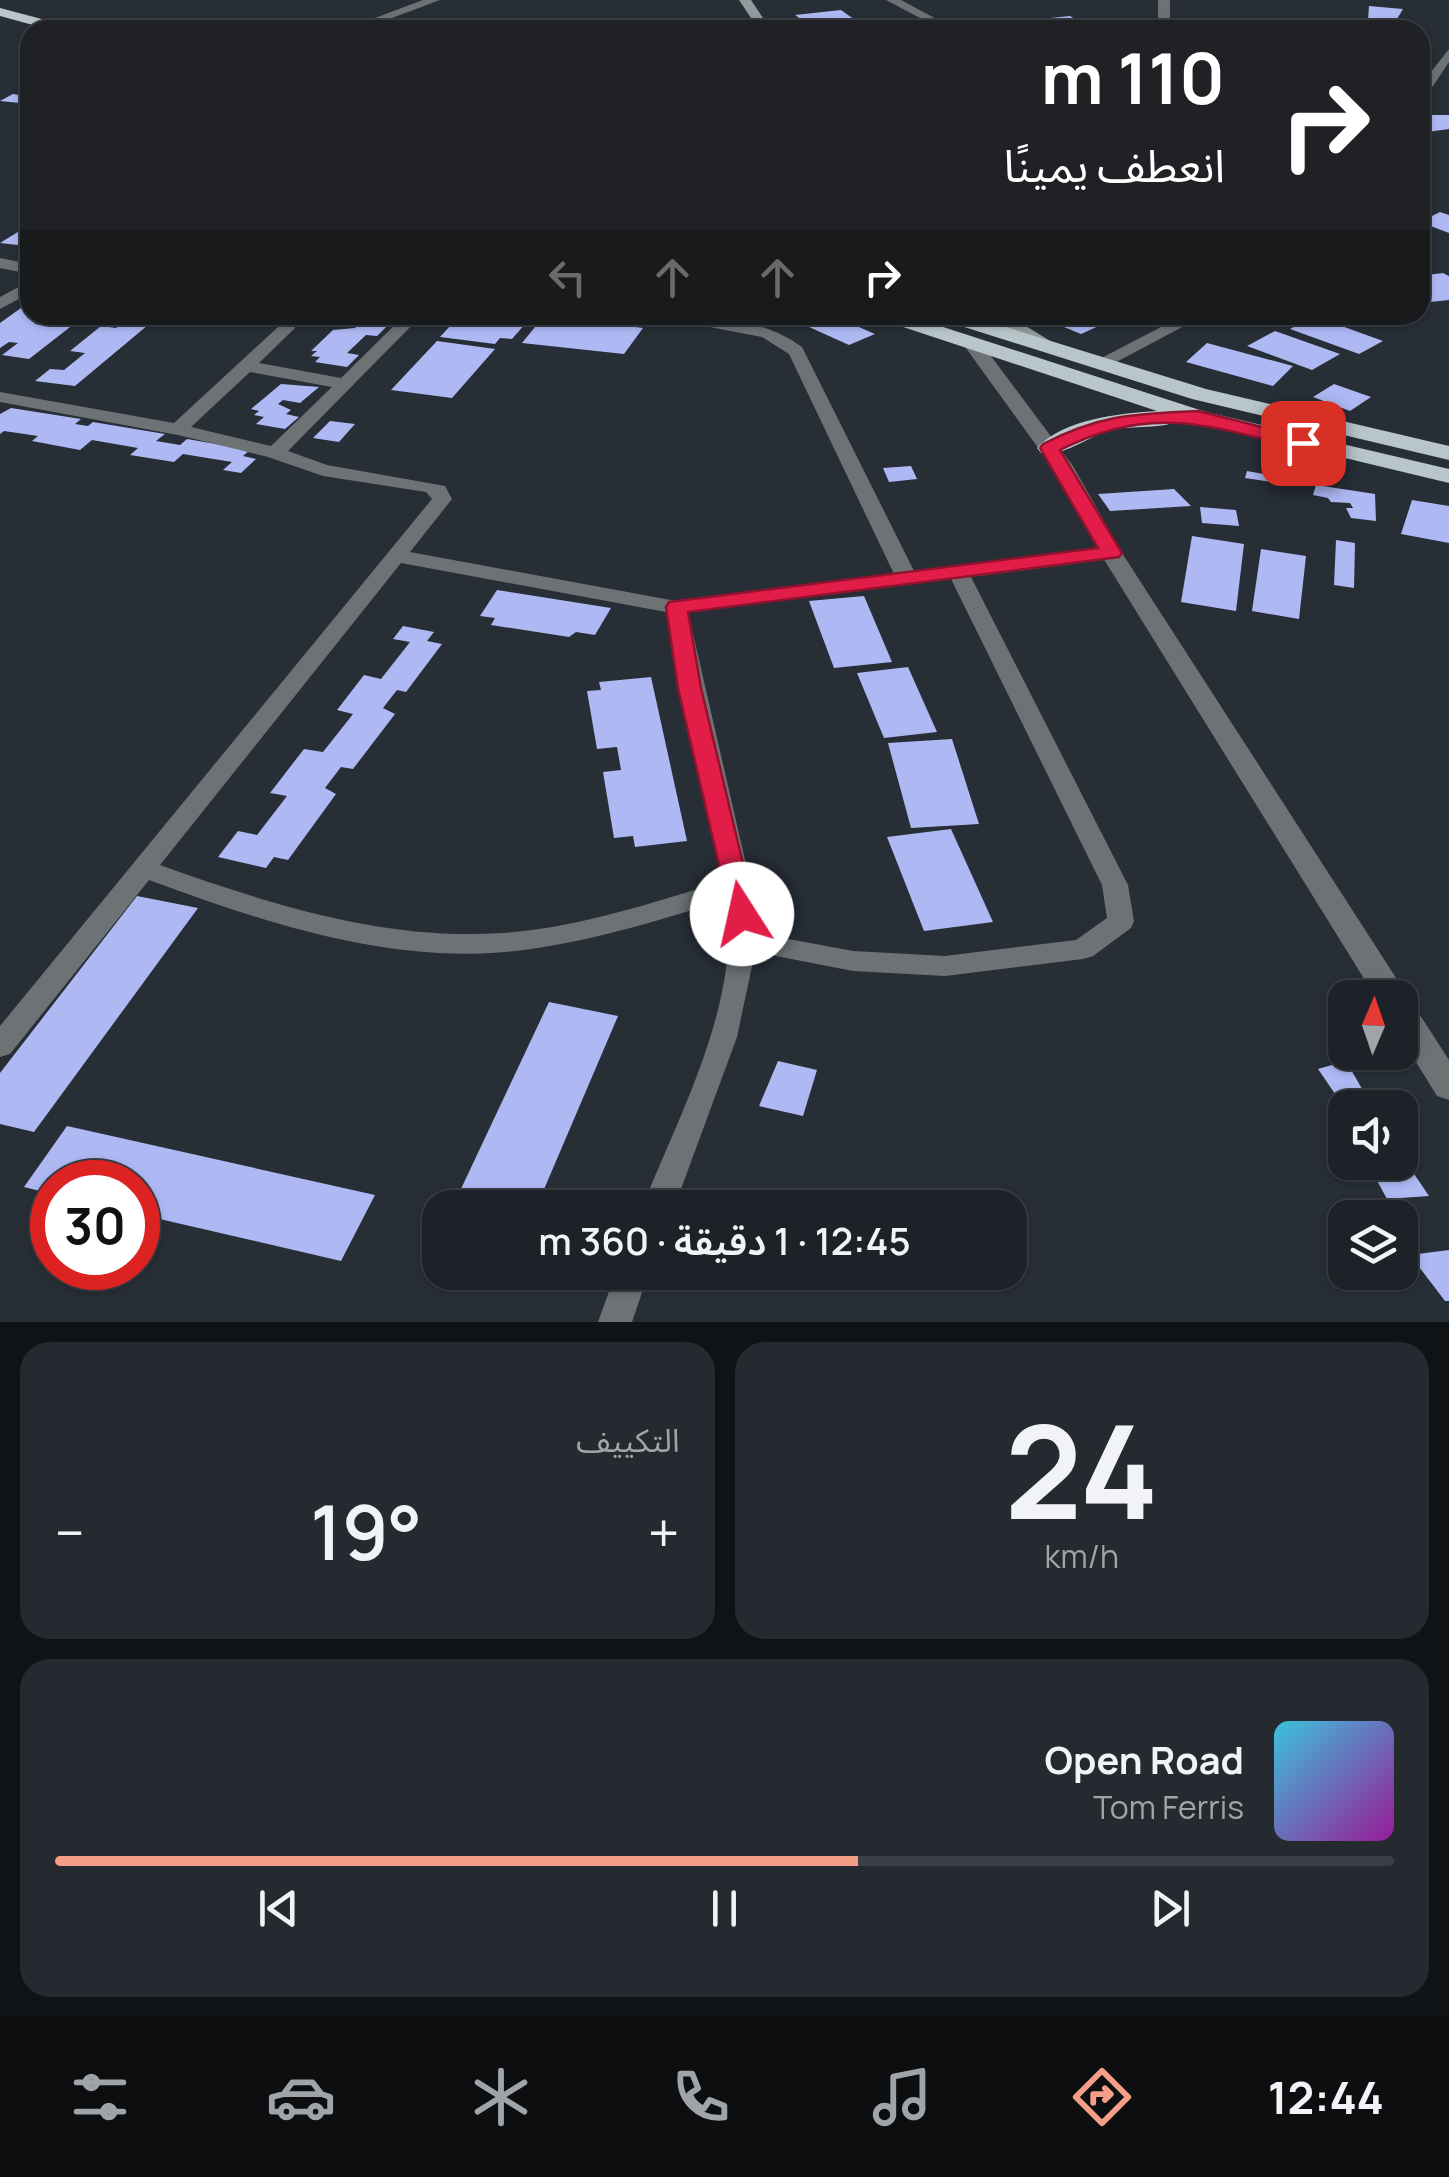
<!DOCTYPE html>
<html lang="ar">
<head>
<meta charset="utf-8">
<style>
	body { margin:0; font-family:Manrope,"Noto Sans Arabic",sans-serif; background:#252a30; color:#f1f3f6; direction:rtl; height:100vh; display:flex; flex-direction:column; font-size:38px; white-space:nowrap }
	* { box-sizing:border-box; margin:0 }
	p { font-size:32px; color:#a0a4a8 }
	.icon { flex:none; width:55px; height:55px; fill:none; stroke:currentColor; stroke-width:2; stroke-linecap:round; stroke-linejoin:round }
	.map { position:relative; height:1322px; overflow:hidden; direction:ltr }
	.drawer { display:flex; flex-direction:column; gap:20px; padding:20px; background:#101316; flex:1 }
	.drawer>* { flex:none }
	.guide { position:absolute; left:20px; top:20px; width:1410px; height:305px; border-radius:30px; box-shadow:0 2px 8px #0004,0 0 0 2px #3b3f45; direction:rtl; background:#202124; color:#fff; overflow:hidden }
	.needle { width:65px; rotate:2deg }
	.tools { position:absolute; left:1328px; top:980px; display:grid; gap:20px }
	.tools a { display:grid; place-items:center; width:90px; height:90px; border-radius:20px; background:#1d2228; box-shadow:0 2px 8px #0004,0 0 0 2px #3b3f45; font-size:50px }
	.speed { position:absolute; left:30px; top:1160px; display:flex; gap:20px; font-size:50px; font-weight:700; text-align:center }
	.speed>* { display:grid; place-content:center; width:130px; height:130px; border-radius:50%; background:#1d2228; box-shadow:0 2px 8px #0004,0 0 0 2px #3b3f45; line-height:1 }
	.speed .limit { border:15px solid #d22; background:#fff; color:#111 }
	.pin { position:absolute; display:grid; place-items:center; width:85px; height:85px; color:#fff; margin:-42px; border-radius:20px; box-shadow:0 5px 15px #0006 }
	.me { position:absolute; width:110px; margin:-55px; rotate:350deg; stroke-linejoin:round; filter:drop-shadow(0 0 8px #0008) }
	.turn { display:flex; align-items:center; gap:35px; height:210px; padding:0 40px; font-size:45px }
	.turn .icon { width:130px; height:130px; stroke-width:2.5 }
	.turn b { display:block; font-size:70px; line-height:85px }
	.lanes { display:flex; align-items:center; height:95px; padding:0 40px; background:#0003; justify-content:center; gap:50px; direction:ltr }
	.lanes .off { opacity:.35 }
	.big { font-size:75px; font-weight:600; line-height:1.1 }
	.drawer .card { flex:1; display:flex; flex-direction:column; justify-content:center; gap:15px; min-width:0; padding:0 35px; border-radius:30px; background:#252a30 }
	.drawer .dial { align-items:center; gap:0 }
	.dial b { font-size:130px; line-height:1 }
	.song { display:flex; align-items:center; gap:30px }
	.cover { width:120px; height:120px; border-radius:15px; background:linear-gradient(135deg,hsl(190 70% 55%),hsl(300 70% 35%)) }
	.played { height:10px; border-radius:5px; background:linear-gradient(90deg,#f49e88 60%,#3b3f45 60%) }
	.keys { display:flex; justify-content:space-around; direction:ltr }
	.heat { display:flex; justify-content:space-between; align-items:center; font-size:55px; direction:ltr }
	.drawer .tiles { flex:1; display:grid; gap:20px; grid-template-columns:1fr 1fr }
	.card:last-child { grid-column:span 2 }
	.trip { position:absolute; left:422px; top:1190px; width:605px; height:100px; border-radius:30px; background:#1d2228; box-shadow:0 2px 8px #0004,0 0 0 2px #3b3f45; font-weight:600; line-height:100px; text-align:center; direction:rtl }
	.tabs { display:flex; height:160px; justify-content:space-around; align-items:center; background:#0c0e10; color:#a0a4a8 }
	.tabs .icon { width:70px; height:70px }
	.tabs .selected { color:#f49e88 }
	.tabs b { font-size:45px; color:#f1f3f6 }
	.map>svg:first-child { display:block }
</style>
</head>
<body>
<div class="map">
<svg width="1449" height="1322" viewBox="0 0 1449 1322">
	<rect width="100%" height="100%" fill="#272e36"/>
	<path fill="#aeb9f4" d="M1369,6L1403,9L1397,19H1404L1403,24L1368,20Z
		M841,10L855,20L809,25L795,15Z
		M1070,16L1093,30H963V27Z
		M13,94L30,97V104L0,101Z
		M1429,115H1449V129L1420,133V116Z
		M1440,212L1449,215V233L1420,222Z
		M26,227H30L27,246L0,243Z
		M1443,273L1449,276V300L1430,302L1420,297V276Z
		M21,308L30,309V315H46L34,324L42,325L55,315L83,317L29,359L2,355L18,343L9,342L0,348V323Z
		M132,315H160L75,386L35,381L50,369L64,370L85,353L70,351L101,326L116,328Z
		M460,315H533L512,339L500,338L495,344L440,337Z
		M752,315H804L779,326Z
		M816,315H831L875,334L849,345L798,322Z
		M1366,315H1407L1416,319L1393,327Z
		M544,316L643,328L624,354L522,343Z
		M1314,316L1383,341L1359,354L1290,329Z
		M1086,317L1103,324L1081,334L1064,327Z
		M359,323L386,327L377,336L366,335L347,353L359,355L347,367L315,362L320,357L311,356L317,351H311L333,330L355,328Z
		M1275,331L1340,354L1312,370L1247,346Z
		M437,341L495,349L452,398L391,390Z
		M1207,343L1293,366L1273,386L1186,362Z
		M281,384L319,387L300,403L283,400L278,404L291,410L286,414L299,417L285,429L256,424L264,417L254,415L259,411L251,409Z
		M1334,384L1371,397L1350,411L1313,397Z
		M11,408L81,419L75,424L88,426L93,422L165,434L156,441L180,445L187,439L250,450L243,456L256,459L241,473L223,470L232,462L183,454L174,462L130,455L138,448L92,440L80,450L32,441L38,436L4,431L0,434V414Z
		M330,421L355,424L339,442L313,438Z
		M911,466L917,479L889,482L883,468Z
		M1247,471L1287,478L1285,484L1245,478Z
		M1316,485L1375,494L1376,521L1351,518L1346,508H1353L1350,503L1331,502L1328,498L1313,495Z
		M1174,489L1191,506L1110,511L1098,494Z
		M1412,500L1449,506V543L1401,534Z
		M1200,507L1236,510L1239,526L1202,523Z
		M1192,536L1244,544L1236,611L1181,602Z
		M1336,540L1355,543L1354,588L1334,585Z
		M1261,549L1306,556L1299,619L1252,611Z
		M497,590L611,608L595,635L576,632L569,637L491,625L495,618L480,616Z
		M864,596L892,662L834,668L809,601Z
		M403,626L434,632L427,641L442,644L406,692L397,690L383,708L395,714L353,769L341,767L325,788L336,794L288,860L274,857L266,868L218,857L238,831L257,835L287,796L270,793L304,749L323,752L353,714L337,710L364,675L381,679L410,642L393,639Z
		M908,667L937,732L884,738L857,673Z
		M651,677L687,841L635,847L633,836L614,838L603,772L621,770L617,747L597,749L587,691L601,690L599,682Z
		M952,739L979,824L911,828L888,743Z
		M951,829L993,922L924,931L887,837Z
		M137,896L198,908L34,1132L0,1124V1073Z
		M549,1002L618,1016L536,1208H452Z
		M778,1061L817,1070L803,1116L759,1106Z
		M1346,1061L1369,1101L1344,1107L1318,1069Z
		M67,1126L375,1195L341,1261L138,1214V1182H52V1194L24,1187Z
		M1400,1153L1429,1196L1387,1199L1367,1162H1400Z
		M1449,1250V1301H1445L1410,1255Z"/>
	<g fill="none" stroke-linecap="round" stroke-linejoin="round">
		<path fill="#6d7375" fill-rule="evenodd" d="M423,0H440L360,30H343Z
			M886,0H901L940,21L900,30H873L922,19Z
			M1158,0H1170V30H1158Z
			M1449,49V62L1425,98L1420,99V86Z
			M0,258L30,264V274L0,268Z
			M30,281V293L0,309V297Z
			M253,315H278L292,319L295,328L259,363L341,378L405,315H422L288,451L327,465L445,486L452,499L410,552L676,601L894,574L789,354L762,337L673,320L665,315C710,315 765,319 802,347L914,571L1118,549L1121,553L1118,557L1111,559L971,577L1128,885L1134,921L1131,928L1093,956L1083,959L945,976L853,971L755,952L737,1037L674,1208H642C680,1112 740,1005 727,899C654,922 581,945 505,952C384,963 260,921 149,880L10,1054L0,1057V1026L432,499L426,492L323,476L268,457L178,435L0,402V392L174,423L278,327ZM250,372L332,387L271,446L191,427ZM401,563L666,612L724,881C651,903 578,928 502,933C385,941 269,904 160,865ZM951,579L1102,885L1107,918L1076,940L945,956L853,951L756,933L751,886L688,612Z
			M1184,315H1205L1105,368L1099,369L1090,364Z
			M616,1272H649L632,1322H598Z"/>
		<path fill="#6d7375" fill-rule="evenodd" d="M972,338L979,340L1073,466L1122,553L1449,1060V1100L1437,1096L1400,1036V998H1376L1100,553L1052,467L963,344Z"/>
		<path fill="#919a9d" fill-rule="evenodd" d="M739,0H751L771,30H759Z
			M985,315H1008L1057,345L1048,351L1041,349Z"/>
		<path fill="#b8c6ca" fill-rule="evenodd" d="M0,8L72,27L74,30H51L0,16Z
			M876,315H906L1206,412L1449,469V483L1182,419C1164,430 1132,425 1110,430C1089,436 1062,458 1041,453L1037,448C1063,419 1121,413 1157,411L879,319Z
			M936,315H967L1206,389L1449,446V460L1192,399L939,319Z"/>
	</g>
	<path fill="#e11d48" stroke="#92132f" stroke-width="2.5" d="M1198,411L1310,439L1312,443L1303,449C1210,426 1151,403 1060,450L1122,553L1119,557L688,612L701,688L755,914L751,921H732L678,688L666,607L669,602L1098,548L1040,448L1043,444C1102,414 1134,414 1198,411Z"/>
</svg>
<div class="tools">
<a><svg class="needle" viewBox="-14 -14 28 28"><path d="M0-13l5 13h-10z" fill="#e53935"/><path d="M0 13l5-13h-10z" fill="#a0a4a8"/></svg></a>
<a><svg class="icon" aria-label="sound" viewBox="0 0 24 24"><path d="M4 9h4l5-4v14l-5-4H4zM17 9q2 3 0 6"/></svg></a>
<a><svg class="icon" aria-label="layers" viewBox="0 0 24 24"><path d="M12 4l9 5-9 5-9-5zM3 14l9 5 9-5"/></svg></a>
</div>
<div class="speed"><div class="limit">30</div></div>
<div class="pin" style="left:1303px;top:443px;background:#d93025"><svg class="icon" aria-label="arrive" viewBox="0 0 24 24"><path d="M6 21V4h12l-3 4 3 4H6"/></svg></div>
<svg class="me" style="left:742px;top:914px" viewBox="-20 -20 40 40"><circle r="19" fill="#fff"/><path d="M0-13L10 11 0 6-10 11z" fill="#e11d48"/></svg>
<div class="trip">12:45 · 1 دقيقة · 360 m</div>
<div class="guide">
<div class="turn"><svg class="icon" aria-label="right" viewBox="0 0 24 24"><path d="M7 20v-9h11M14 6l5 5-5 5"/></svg><div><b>110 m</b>انعطف يمينًا</div></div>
<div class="lanes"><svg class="icon off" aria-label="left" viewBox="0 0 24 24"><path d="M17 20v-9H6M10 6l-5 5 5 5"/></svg><svg class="icon off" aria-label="ahead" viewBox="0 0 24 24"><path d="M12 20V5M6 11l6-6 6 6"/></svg><svg class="icon off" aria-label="ahead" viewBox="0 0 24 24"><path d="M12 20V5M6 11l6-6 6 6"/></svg><svg class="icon" aria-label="right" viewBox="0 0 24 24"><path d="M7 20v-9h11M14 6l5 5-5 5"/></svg></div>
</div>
</div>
<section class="drawer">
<div class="tiles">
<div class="card dial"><b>24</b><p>km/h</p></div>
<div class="card"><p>التكييف</p>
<div class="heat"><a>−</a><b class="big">19°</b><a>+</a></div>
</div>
<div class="card">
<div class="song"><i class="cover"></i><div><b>Open Road</b><p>Tom Ferris</p></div></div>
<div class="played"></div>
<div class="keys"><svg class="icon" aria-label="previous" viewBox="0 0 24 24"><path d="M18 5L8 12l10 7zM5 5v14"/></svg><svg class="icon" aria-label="pause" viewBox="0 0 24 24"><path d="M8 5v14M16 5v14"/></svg><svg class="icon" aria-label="next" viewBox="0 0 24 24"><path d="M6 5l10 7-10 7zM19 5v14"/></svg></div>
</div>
</div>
</section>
<nav class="tabs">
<b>12:44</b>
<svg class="icon selected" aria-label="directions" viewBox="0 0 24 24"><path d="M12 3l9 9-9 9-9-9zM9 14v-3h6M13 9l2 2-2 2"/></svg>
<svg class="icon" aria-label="music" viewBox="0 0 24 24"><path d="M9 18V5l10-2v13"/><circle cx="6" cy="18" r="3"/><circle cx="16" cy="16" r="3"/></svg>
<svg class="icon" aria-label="phone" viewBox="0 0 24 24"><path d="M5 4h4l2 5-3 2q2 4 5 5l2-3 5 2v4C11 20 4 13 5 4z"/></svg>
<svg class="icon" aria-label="climate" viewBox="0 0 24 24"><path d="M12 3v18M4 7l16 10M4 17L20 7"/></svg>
<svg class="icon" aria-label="car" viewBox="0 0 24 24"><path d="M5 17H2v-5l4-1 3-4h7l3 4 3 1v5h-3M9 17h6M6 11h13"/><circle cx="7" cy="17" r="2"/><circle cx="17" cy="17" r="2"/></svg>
<svg class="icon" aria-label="filters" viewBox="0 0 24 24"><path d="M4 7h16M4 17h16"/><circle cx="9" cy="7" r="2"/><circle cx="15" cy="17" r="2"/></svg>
</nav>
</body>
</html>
